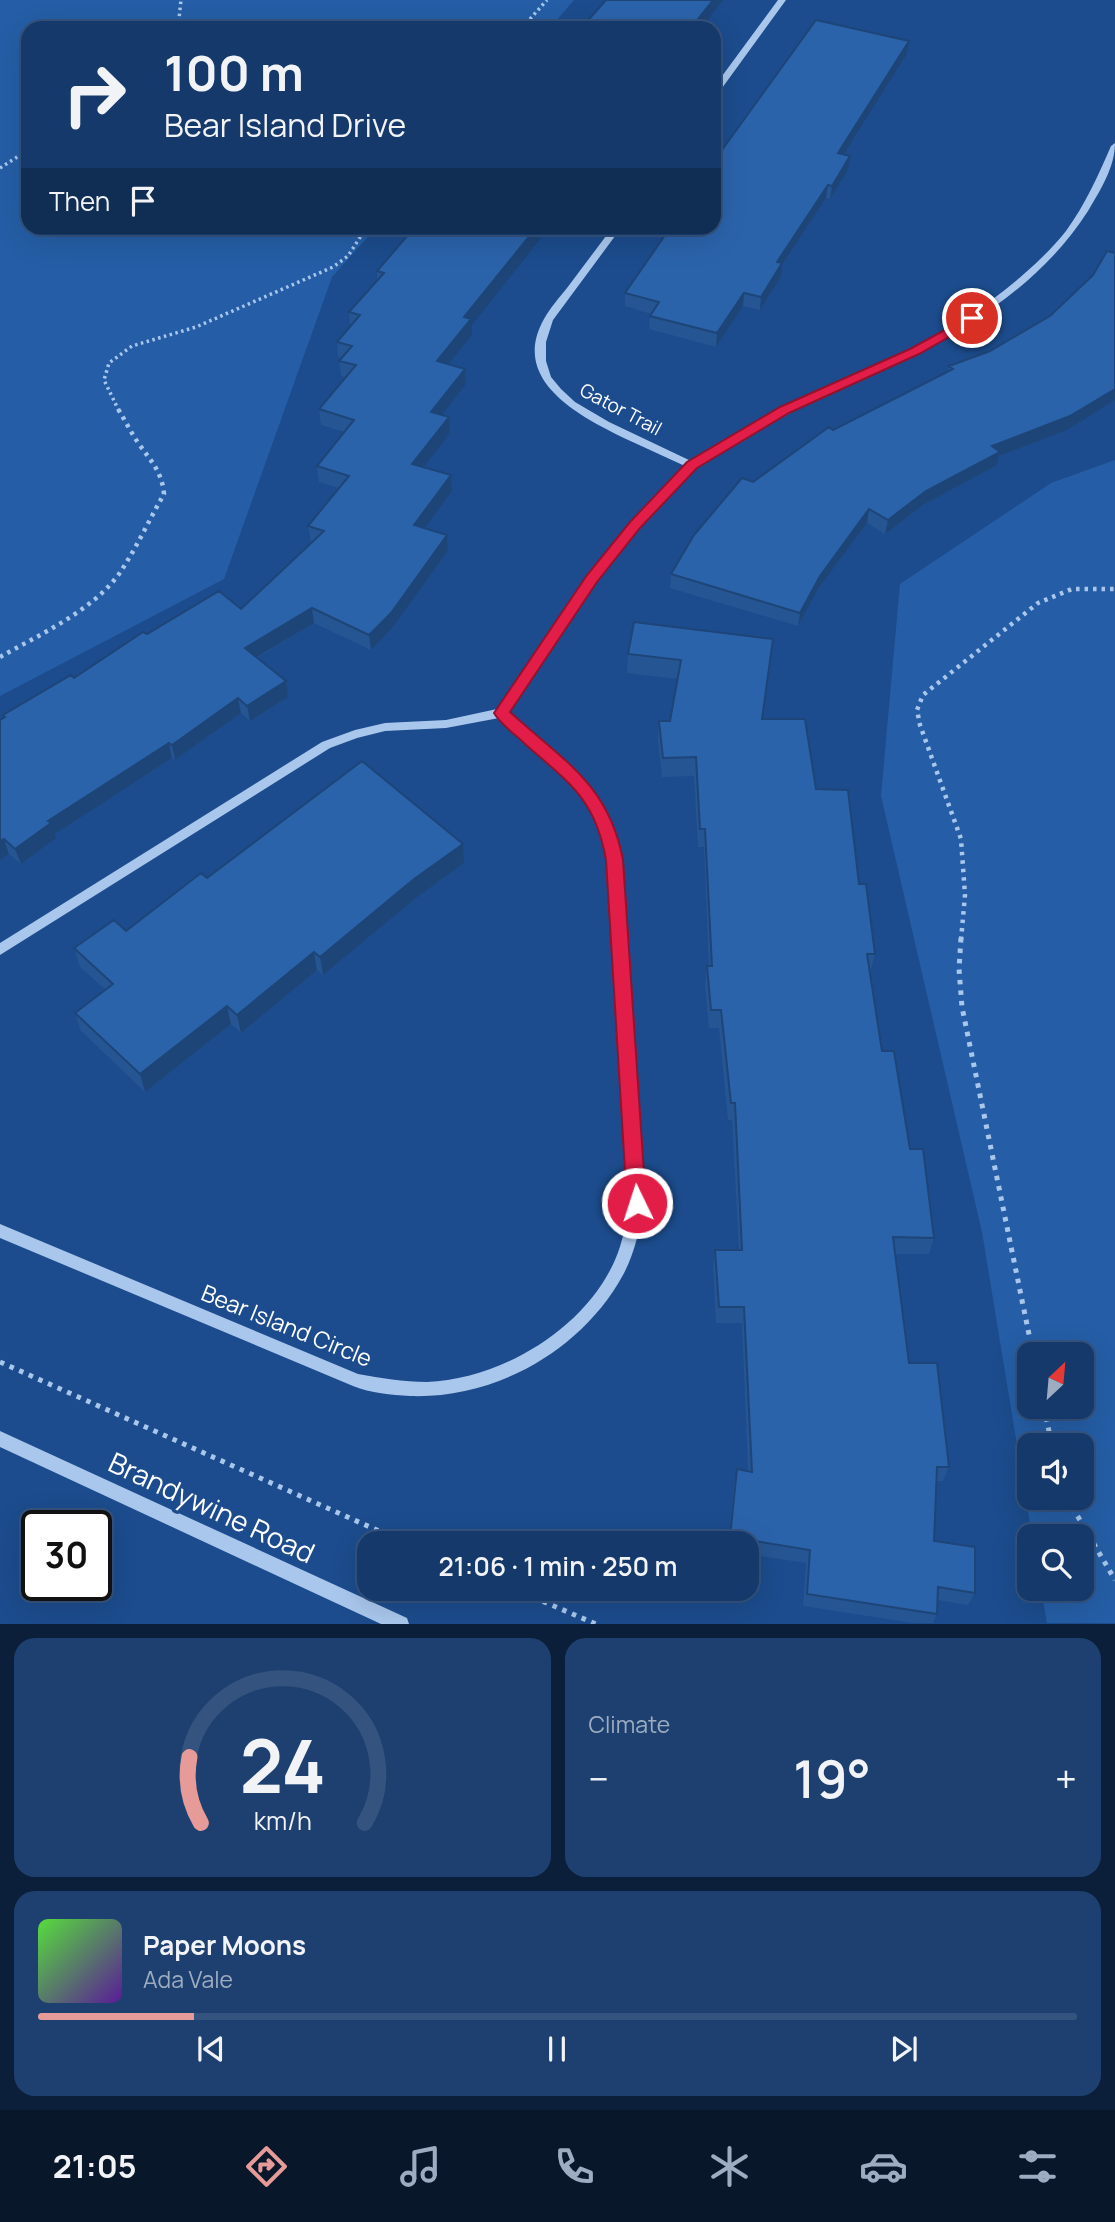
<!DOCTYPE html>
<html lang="en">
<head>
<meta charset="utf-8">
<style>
	body { margin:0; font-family:Manrope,sans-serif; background:#1e4070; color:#f1f3f6; height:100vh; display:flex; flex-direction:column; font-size:26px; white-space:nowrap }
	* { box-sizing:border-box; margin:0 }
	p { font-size:23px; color:#9dacc1 }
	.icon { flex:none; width:38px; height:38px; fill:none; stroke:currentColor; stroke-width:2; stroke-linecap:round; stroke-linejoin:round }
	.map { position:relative; height:1624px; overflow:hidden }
	.panel { display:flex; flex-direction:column; gap:14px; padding:14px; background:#0c1f3a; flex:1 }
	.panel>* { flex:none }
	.guide { position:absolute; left:21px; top:21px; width:700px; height:214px; border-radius:21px; box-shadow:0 7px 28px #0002,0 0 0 2px #34537e; background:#15396a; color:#f1f3f6; overflow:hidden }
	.needle { width:46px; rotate:26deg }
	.fabs { position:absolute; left:1017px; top:1342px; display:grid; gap:14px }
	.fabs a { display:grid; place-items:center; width:77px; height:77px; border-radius:14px; background:#15396a; box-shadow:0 7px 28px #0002,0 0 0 2px #34537e; font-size:35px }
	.speed { position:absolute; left:21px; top:1510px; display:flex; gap:14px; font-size:35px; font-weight:700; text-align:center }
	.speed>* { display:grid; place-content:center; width:91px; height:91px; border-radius:50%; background:#15396a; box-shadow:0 7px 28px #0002,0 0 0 2px #34537e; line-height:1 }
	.speed .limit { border:4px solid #111; border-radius:10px; background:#fff; color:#111 }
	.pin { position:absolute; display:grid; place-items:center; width:60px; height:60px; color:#fff; margin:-30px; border:4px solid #fff; border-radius:50%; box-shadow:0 2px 7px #0007 }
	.me { position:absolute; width:77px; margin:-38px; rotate:356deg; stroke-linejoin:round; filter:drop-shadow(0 0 5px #0008) }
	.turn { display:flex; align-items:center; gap:24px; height:147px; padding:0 28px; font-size:32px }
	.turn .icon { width:91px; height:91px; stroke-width:2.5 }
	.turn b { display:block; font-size:49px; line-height:60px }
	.then { display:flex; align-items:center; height:66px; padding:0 28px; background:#0003; gap:14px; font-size:26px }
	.big { font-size:52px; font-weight:600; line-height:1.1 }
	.panel .tile { flex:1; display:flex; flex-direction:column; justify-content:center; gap:10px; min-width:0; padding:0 24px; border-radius:21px; background:#1e4070 }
	.panel .dial { align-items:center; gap:0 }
	.dial svg { height:182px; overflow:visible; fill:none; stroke:#34537e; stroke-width:7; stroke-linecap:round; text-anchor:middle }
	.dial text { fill:#f1f3f6; stroke:none }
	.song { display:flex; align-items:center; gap:21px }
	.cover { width:84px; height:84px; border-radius:10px; background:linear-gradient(135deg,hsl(110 70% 55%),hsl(270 70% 35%)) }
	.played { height:7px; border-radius:4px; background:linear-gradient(90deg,#e69b98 15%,#34537e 15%) }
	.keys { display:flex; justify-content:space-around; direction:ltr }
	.heat { display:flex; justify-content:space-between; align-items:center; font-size:38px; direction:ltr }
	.panel .tiles { flex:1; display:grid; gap:14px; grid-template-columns:1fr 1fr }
	.tile:last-child { grid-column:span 2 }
	.trip { position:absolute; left:357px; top:1531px; width:402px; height:70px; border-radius:21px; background:#15396a; box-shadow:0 7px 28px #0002,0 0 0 2px #34537e; font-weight:600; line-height:70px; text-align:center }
	.tabs { display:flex; height:112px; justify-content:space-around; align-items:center; background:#08172a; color:#9dacc1 }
	.tabs .icon { width:49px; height:49px }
	.tabs .selected { color:#e69b98 }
	.tabs b { font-size:32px; color:#f1f3f6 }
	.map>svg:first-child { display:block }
</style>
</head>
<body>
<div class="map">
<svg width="1115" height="1624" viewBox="0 0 1115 1624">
	<rect width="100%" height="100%" fill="#1c4c8d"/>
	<path fill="#255ea6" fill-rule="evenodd" d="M0,0H574L550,28H28V228H376L332,277L224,579L0,696Z
		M1115,460V1623H1047L1041,1589H1082V1536H1032L982,1232L881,796L900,584L1051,483ZM1029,1354H1082V1407H1029ZM1029,1446H1082V1498H1029Z"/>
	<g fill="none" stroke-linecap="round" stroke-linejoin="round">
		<path stroke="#a9c7ed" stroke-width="3.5" stroke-dasharray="2.5 3.5" stroke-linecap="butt" d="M178,28L181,0
			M522,28L547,0
			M0,168L28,150
			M119,411L104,380L109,363L132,346L196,327L333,267L348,256L366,228"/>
		<path stroke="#a9c7ed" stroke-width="4.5" stroke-dasharray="3.5 5" stroke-linecap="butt" d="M0,657C39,635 92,611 119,574C136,549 149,520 164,494C162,472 151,461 139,444C131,433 125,420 118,409
			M961,940L965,895L961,839L920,725L917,710L923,695L1038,603L1072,589H1115"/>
		<path stroke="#a9c7ed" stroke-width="5" stroke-dasharray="4.5 6" stroke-linecap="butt" d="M961,938L959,969L962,1007L1033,1354
			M0,1362L408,1544
			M1044,1407L1052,1446
			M1067,1498L1115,1580
			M514,1589L596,1624"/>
		<path fill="#a9c7ed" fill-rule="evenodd" d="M778,0H786L717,95H714V87Z
			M1115,143C1115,167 1100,191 1088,211C1047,275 986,317 920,352C866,381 809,400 758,431C738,442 711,454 694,469C684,478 675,490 665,500C603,565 558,638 508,712C542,742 581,768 603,809C612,825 616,842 620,860L644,1203C640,1228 635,1253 623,1275C582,1350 496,1399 410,1396C391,1395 371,1393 353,1386L0,1238V1224L358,1374C381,1378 403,1382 427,1382C501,1379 585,1329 615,1260C623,1242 626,1222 630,1203L608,860C604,844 600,828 593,814C573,774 531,747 499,718L446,728L385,731L357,738L330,748L0,955V943L322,742L355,730L385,723L446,720L497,709L588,575L631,522L685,466C665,457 646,448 626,439C581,417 509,381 544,319C550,308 559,298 567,288C582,268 597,248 612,228H621L553,320L546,342V361L551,377L561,389L575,402L609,422L691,461C722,443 752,422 784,407C868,366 954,337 1025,273C1040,260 1054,246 1066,231C1085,205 1098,176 1111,146Z
			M0,1431L407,1618L409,1624H381L0,1447Z"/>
	</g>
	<path fill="#255593" d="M909,41L907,54L844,155L848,170L830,199L826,198L782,265L781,277L760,310L743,306L716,347L649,329L650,316L651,314L625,306V293Z
		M414,228L472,325V335L448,364L465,369L466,384L442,415L450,433L423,467L452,491L424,528L447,535L448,551L392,628L371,650L314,623L257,658L286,681L288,697L250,721L241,713L175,760L172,758L55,834L56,838L21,864L9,854L0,860L4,718L3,715L74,678L147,634L241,609L312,542H311L308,526L339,488L319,482L317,466L344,432L321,425L319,409L346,378L341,376L339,361L341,358L338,357L337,342L350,326L349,312L377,280V271Z
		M949,366L1067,430L999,456L997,465L923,505L885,534L867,523L818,589L798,626L670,588L671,574L753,482L833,430L948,372Z
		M634,622L762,719L816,789L859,884L875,954L870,972L882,1051L934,1238L929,1254H895L909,1363L949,1467L943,1481H937L934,1541L975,1593L968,1605L938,1600L937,1614L933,1623H913L803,1606L806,1563L747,1554V1544H728L734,1483L737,1469L748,1471L742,1323H716L713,1266L715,1250H739L732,1120H728L719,1028H709L705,984L707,966H709L704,847H698L694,776L662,777L658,740L659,721H670L678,679L627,673L628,654Z
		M464,863L416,898L323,975L317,970L241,1033L231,1024L145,1092L81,1031L75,1013L106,990L80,967L74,948L126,931L207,878Z"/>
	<path fill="#1e4578" d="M713,0H723L702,28H691Z
		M909,41L907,54L836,167L838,153Z
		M850,156L848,170L830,199L832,186Z
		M828,185L826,198L782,265L781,277L760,310L761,297L777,262Z
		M536,228H549L472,325V335L438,377L437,361L464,317Z
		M744,293L743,306L716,347L717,333Z
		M465,369L466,384L432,428L431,412Z
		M1115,389V400L1067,430L999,456L997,465L923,505L885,534L888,520L926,491L992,446Z
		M449,417L450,433L414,480L412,464Z
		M451,475L452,491L415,541L414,525Z
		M869,509L867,523L818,589L798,626L800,613L820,576Z
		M447,535L448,551L392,628L371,650L369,635Z
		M312,608L314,623L247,663L245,648Z
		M286,681L288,697L250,721L247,706Z
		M238,698L241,713L175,760L172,745Z
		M169,743L172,758L55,834L56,838L21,864L15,849L48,821Z
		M4,839L9,854L0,860V841Z
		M463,844L464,863L416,898L323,975L320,957L414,879Z
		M314,952L317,970L241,1033L237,1015Z
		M227,1006L231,1024L145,1092L140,1074Z"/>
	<path fill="#2b63ab" stroke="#1e4578" stroke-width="2" d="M606,0H713L691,28H581Z
		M816,20L909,41L838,153L850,156L832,186L828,185L777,262L782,263L761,297L744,293L717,333L650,316L659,302L625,293L670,228H714V161Z
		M414,228H536L464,317L471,319L437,361L465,369L431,412L449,417L412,464L451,475L414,525L447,535L391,613L369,635L312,608L245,648L286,681L247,706L238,698L172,745L169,743L48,821L51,823L15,849L4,839L0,841V720L5,717L3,715L71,675L74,678L143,632L147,634L219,591L241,609L324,531L308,526L349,476L317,466L354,420L319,409L356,365L339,361L352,346L337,342L360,315L349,312L384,273L377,271Z
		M1107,251L1115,253V389L1070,416L992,446L1000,452L926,491L888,520L869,509L820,576L800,613L671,574L694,535L742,478L753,482L829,427L833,430L953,369L949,366L990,351L1050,316L1093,275Z
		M634,622L773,639L762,719H805L816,789L848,790L859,884H866L875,954H867L882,1051H894L910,1149H923L934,1238L893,1237L909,1363H937L949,1467H937L934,1541L975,1547V1593L938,1587L937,1614L807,1594L810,1550L730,1537L737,1469L752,1472L744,1307H719L715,1250H742L735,1103H731L721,1010H711L707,966H712L705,829H700L696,757L663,758L659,721H670L681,660L628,654Z
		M362,761L463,844L414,879L320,957L314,952L237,1015L227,1006L140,1074L75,1013L113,984L74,948L114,920L126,931L201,873L207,878Z"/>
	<path fill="#e11d48" stroke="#92132f" stroke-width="2" d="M972,315L977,316V321L919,354L789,413L697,468L640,528L597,582L510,712C564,761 609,785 623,860L646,1203L643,1209L637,1211L630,1209L627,1203L606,860C595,798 569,783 525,744C515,734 501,725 494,713L587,575L630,522L687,462L780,407L910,349Z"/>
	<g text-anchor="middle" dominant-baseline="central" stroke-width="7" stroke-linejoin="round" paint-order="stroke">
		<g font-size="19" fill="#fff" stroke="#1c4c8d">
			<text transform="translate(621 409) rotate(28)">Gator Trail</text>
		</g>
		<g font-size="23" fill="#fff" stroke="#1c4c8d">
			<text transform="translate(287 1325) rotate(22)">Bear Island Circle</text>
		</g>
		<g font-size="28" fill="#fff" stroke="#1c4c8d">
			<text transform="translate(212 1507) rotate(25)">Brandywine Road</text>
		</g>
	</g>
</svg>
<div class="fabs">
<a><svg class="needle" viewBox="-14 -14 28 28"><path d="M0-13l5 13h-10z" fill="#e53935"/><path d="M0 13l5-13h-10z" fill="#9dacc1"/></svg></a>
<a><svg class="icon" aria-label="sound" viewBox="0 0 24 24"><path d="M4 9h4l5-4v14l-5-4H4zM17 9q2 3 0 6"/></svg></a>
<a><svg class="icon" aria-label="search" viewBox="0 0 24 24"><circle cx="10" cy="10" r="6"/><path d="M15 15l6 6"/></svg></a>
</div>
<div class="speed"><div class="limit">30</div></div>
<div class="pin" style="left:972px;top:318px;background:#d93025"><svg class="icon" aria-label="arrive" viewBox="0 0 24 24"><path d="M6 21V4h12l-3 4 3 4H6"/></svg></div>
<svg class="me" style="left:637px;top:1203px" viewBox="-20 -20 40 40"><circle r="17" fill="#e11d48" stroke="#fff" stroke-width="3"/><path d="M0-11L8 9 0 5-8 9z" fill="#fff"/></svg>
<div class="trip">21:06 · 1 min · 250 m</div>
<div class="guide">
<div class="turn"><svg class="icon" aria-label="right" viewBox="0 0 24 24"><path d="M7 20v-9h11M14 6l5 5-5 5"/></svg><div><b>100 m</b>Bear Island Drive</div></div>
<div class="then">Then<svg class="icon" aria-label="arrive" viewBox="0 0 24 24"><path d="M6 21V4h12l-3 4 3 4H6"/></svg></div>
</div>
</div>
<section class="panel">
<div class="tiles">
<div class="tile dial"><svg viewBox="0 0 100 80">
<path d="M14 69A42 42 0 1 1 86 69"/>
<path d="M14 69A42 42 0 0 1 9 40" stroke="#e69b98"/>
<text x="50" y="56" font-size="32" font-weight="700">24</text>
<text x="50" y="72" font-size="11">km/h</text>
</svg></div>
<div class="tile"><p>Climate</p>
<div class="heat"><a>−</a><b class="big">19°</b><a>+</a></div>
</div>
<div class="tile">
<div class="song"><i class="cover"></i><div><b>Paper Moons</b><p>Ada Vale</p></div></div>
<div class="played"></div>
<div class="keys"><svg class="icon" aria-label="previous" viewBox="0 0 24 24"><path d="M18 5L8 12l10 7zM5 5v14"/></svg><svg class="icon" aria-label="pause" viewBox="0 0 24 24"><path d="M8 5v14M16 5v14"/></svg><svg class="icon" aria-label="next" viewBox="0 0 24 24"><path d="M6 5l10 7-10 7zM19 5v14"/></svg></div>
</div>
</div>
</section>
<nav class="tabs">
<b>21:05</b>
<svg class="icon selected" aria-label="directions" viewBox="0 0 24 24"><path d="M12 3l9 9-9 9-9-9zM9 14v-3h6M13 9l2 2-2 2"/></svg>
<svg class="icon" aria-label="music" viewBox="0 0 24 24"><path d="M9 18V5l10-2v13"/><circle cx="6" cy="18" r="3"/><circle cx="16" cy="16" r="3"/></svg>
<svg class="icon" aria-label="phone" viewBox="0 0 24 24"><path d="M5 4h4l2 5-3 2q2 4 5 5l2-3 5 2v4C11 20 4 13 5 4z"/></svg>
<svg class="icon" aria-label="climate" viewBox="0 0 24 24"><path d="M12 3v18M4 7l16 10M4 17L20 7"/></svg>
<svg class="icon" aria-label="car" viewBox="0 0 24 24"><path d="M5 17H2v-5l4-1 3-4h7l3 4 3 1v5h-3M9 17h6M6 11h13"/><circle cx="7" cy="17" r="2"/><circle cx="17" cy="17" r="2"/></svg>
<svg class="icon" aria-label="filters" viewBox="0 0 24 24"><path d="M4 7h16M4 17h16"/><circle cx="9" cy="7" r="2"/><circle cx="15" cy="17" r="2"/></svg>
</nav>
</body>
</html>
